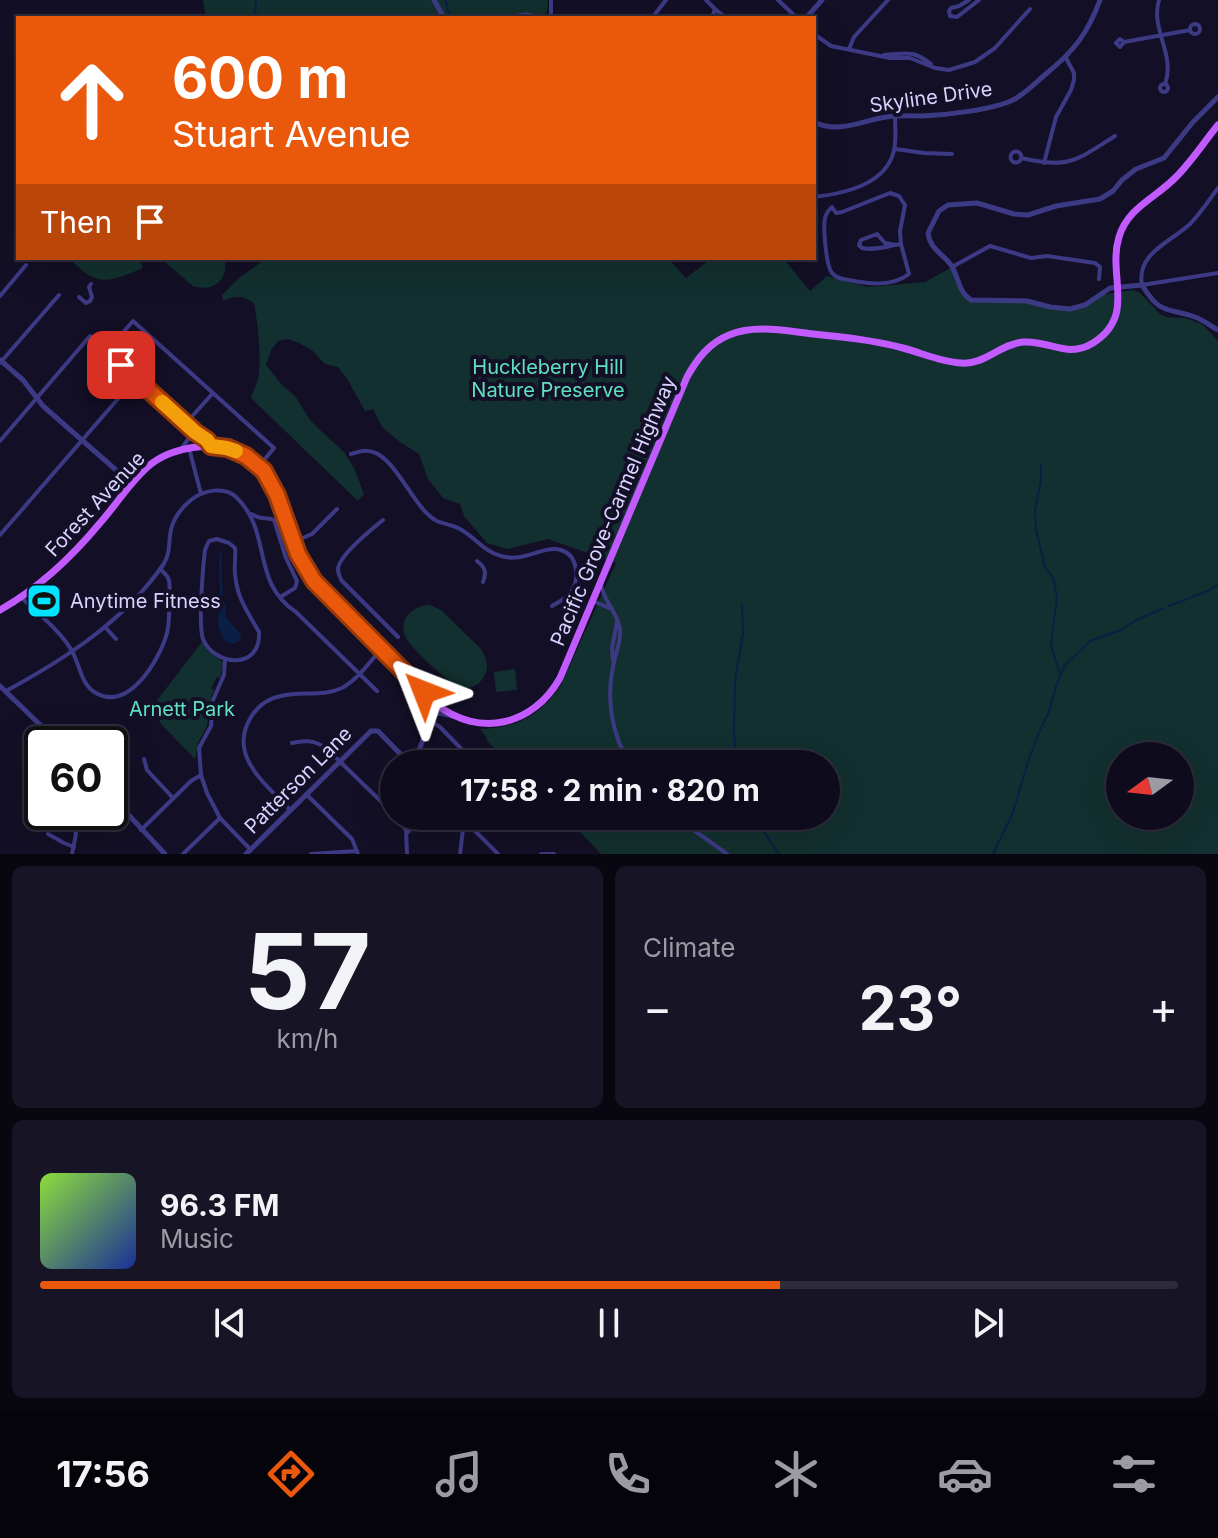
<!DOCTYPE html>
<html lang="en">
<head>
<meta charset="utf-8">
<style>
	body { margin:0; font-family:Inter,sans-serif; background:#171425; color:#f1f3f6; height:100vh; display:flex; flex-direction:column; font-size:30px; white-space:nowrap }
	* { box-sizing:border-box; margin:0 }
	p { font-size:26px; color:#9b9ba3 }
	.icon { flex:none; width:44px; height:44px; fill:none; stroke:currentColor; stroke-width:2; stroke-linecap:round; stroke-linejoin:round }
	.map { position:relative; height:854px; overflow:hidden }
	.drawer { display:flex; flex-direction:column; gap:12px; padding:12px; background:#08060f; flex:1 }
	.drawer>* { flex:none }
	.guide { position:absolute; left:16px; top:16px; width:800px; height:244px; border-radius:0px; box-shadow:0 8px 32px #0002,0 0 0 2px #2e2b3b; background:#ea580c; color:#fff; overflow:hidden }
	.needle { width:52px; rotate:255deg }
	.tools { position:absolute; left:1106px; top:742px; display:grid; gap:16px }
	.tools a { display:grid; place-items:center; width:88px; height:88px; border-radius:50%; background:#0e0b1c; box-shadow:0 8px 32px #0002,0 0 0 2px #2e2b3b; font-size:40px }
	.speed { position:absolute; left:24px; top:726px; display:flex; gap:16px; font-size:40px; font-weight:700; text-align:center }
	.speed>* { display:grid; place-content:center; width:104px; height:104px; border-radius:50%; background:#0e0b1c; box-shadow:0 8px 32px #0002,0 0 0 2px #2e2b3b; line-height:1 }
	.speed .limit { border:4px solid #111; border-radius:12px; background:#fff; color:#111 }
	.pin { position:absolute; display:grid; place-items:center; width:68px; height:68px; color:#fff; margin:-34px; border-radius:16px; box-shadow:0 4px 12px #0006 }
	.me { position:absolute; width:88px; margin:-44px; rotate:315deg; stroke-linejoin:round; filter:drop-shadow(0 0 6px #0008) }
	.turn { display:flex; align-items:center; gap:28px; height:168px; padding:0 24px; font-size:36px }
	.turn .icon { width:104px; height:104px; stroke-width:2.5 }
	.turn b { display:block; font-size:56px; line-height:68px }
	.then { display:flex; align-items:center; height:76px; padding:0 24px; background:#0003; gap:16px; font-size:30px }
	.big { font-size:60px; font-weight:700; line-height:1.1 }
	.drawer .widget { flex:1; display:flex; flex-direction:column; justify-content:center; gap:12px; min-width:0; padding:0 28px; border-radius:12px; background:#171425 }
	.drawer .dial { align-items:center; gap:0 }
	.dial b { font-size:104px; line-height:1 }
	.song { display:flex; align-items:center; gap:24px }
	.cover { width:96px; height:96px; border-radius:12px; background:linear-gradient(135deg,hsl(90 70% 55%),hsl(230 70% 35%)) }
	.played { height:8px; border-radius:4px; background:linear-gradient(90deg,#ea580c 65%,#2e2b3b 65%) }
	.keys { display:flex; justify-content:space-around; direction:ltr }
	.heat { display:flex; justify-content:space-between; align-items:center; font-size:44px; direction:ltr }
	.drawer .tiles { flex:1; display:grid; gap:12px; grid-template-columns:1fr 1fr }
	.widget:last-child { grid-column:span 2 }
	.trip { position:absolute; left:380px; top:750px; width:460px; height:80px; border-radius:40px; background:#0e0b1c; box-shadow:0 8px 32px #0002,0 0 0 2px #2e2b3b; font-weight:700; line-height:80px; text-align:center }
	.tab-bar { display:flex; height:128px; justify-content:space-around; align-items:center; background:#06040b; color:#9b9ba3 }
	.tab-bar .icon { width:56px; height:56px }
	.tab-bar .on { color:#ea580c }
	.tab-bar b { font-size:36px; color:#f1f3f6 }
	.map>svg:first-child { display:block }
</style>
</head>
<body>
<div class="map">
<svg width="1218" height="854" viewBox="0 0 1218 854">
	<rect width="100%" height="100%" fill="#130f26"/>
	<path fill="#12302f" fill-rule="evenodd" d="M203,0H548L547,12L544,14H515L493,18H415L412,16L407,18H206Z
		M69,258H136L143,266L141,269C106,283 97,287 69,258Z
		M160,258H224C230,279 213,293 193,286Z
		M267,258H668L686,278L712,258H783L810,291L827,276L868,287L925,282L952,267L967,298L1020,300L1050,307L1076,308L1105,290L1106,294L1133,290L1140,293L1159,313L1166,317L1185,318L1202,324L1218,341V854H601L565,816H826V764H511L486,740L487,738L480,729C517,728 540,716 561,685L616,563L548,539L507,549L487,543L464,516L460,504L443,498L428,479L419,454L400,442L382,427L373,409L365,411L346,377L338,367L325,364L313,351L299,343L288,339L278,341L271,350L266,365L282,385L295,396L310,420L320,430L344,452L354,468L364,494L358,501L251,398C253,390 258,383 259,374C261,350 258,326 254,303C243,295 235,296 223,301L222,295L239,278ZM1120,756H1180V816H1120Z
		M430,605L441,610L481,649C487,659 490,668 483,678C479,685 470,689 462,688C451,686 411,648 406,638C397,620 413,605 430,605Z
		M202,642L208,651L223,662L220,678L217,677L211,688L214,690L211,698L207,726L198,743L195,759L162,725L151,708Z
		M515,669L517,690L496,692L494,672Z"/>
	<path fill="#0a1f44" d="M221,547L223,601L226,606L225,616L241,635L240,641L232,644L224,640L218,626L220,598L219,562Z"/>
	<g fill="none" stroke-linecap="round" stroke-linejoin="round">
		<path stroke="#0a1f44" stroke-width="2" d="M445,0L450,17
			M255,18L256,0
			M1041,465V480L1035,510L1036,530L1045,567L1053,578L1057,597L1051,645L1060,675
			M1169,606L1210,590L1218,584
			M737,764L734,735L735,681L743,633L742,605
			M756,816L760,826L779,854
			M993,854L1012,815L1029,759L1040,730L1049,712L1057,683L1065,665L1090,641L1121,630L1134,621L1164,608"/>
		<path stroke="#3d3a85" stroke-width="4" d="M551,0V18
			M706,0L715,9
			M778,0L797,18
			M969,0L959,6L951,8L949,11L950,16L957,17L979,0
			M1159,0C1150,29 1176,55 1165,84
			M652,18L666,0
			M712,18L715,9L726,18
			M1190 29a5 5 0 1 1 10 0a5 5 0 1 1-10 0Z
			M814,34L831,46L890,58H910L935,68L949,70L975,62L995,48L1030,9
			M1120,39L1124,42L1120,47L1116,43Z
			M1124,42L1190,30
			M849,49L854,37L888,0
			M884,55C905,54 912,49 931,64
			M1160 88a4 4 0 1 1 8 0a4 4 0 1 1-8 0Z
			M895,149L924,153L952,154
			M1010.5 157a5.5 5.5 0 1 1 11 0a5.5 5.5 0 1 1-11 0Z
			M1021,158C1070,169 1075,161 1115,136
			M1044,163L1056,117L1071,90L1074,80V73L1066,58
			M1218,188C1209,200 1201,213 1190,224C1171,242 1136,253 1142,285L1218,273
			M890,193L899,196L905,205L900,231L901,244L909,274C892,287 868,284 849,280C842,279 836,278 832,273C826,266 823,227 825,218C827,212 828,211 832,207L836,213L842,212Z
			M814,197C842,194 883,186 893,154C897,142 895,129 895,116
			M896,245L885,243L877,234L861,240L859,245L862,248C874,251 888,246 901,244
			M952,267L990,246L1031,258L1047,256L1095,263L1100,267L1099,279
			M0,296L26,265
			M79,297L86,303L90,301L92,297L89,287L91,284
			M107,351L133,321L274,448L259,466
			M0,363L59,295
			M186,423L213,393
			M0,441L90,336L211,446
			M182,448L191,435L189,428
			M189,448L201,494
			M351,454C355,453 359,451 363,451C394,447 411,508 437,521C444,524 453,525 460,529C475,537 483,551 501,556C525,563 542,545 561,550C578,555 580,579 571,592C566,599 559,602 552,606
			M252,514C261,521 266,516 274,520L286,558L297,581L295,588L282,596
			M383,520C372,529 339,555 338,569C338,574 339,576 342,581L398,637
			M0,535L136,378
			M217,539L229,543L235,548C236,557 234,565 235,574C237,599 248,612 259,632C261,671 214,666 203,639C198,625 203,567 205,550L209,541Z
			M293,542L312,534L337,509
			M477,561C485,567 487,572 483,582
			M601,584C603,601 618,612 620,630C621,643 615,654 613,667C606,699 612,736 630,764
			M21,597C38,614 60,630 72,651C80,665 81,685 96,693C129,712 160,659 167,633C170,621 169,609 169,596C169,591 171,583 168,578C167,575 162,571 160,569
			M593,601L609,608
			M105,627L116,639
			M225,659L224,675L213,700L211,726L199,748L201,775L207,793L220,818L251,850
			M613,660L612,648L617,622
			M6,691C65,659 124,621 163,565C171,553 168,543 171,530C173,519 182,507 191,500C203,490 225,486 236,497C273,532 250,582 296,612L377,691
			M429,720L440,727L476,764
			M292,743C305,740 314,740 326,748L394,814
			M144,759L147,770L173,798
			M306,794L352,839L358,854
			M290,810C266,784 227,756 251,717C258,706 269,698 281,696C301,691 323,697 342,688C357,680 370,662 381,649
			M396,816L406,830L407,854
			M460,816L498,854
			M674,816L727,854
			M74,824L69,822L67,816L71,813L76,817
			M141,830L191,781L201,775
			M407,833L423,816
			M48,834L64,843L74,847
			M72,854L76,834L74,823L77,816C92,816 103,823 118,825
			M183,854L220,818
			M311,854L357,851
			M460,854L464,821
			M541,854H554"/>
		<path stroke="#3d3a85" stroke-width="5" d="M434,0L444,18
			M504,18L526,15L541,18
			M806,18L822,0
			M1218,97L1193,122L1164,158L1136,169L1122,180L1113,191L1100,199L1056,206L1028,215L1014,214L977,203L948,205L939,211L928,233C930,249 942,253 951,265C959,277 958,292 971,300L1027,301L1050,307L1070,309L1085,305L1110,288L1142,285C1161,316 1167,307 1195,317C1204,320 1210,326 1218,330
			M814,122C839,134 860,121 886,117C898,115 910,116 922,116C946,115 992,110 1013,100C1026,93 1036,82 1047,73C1074,51 1088,33 1100,0
			M0,360L23,380L43,406L132,484
			M0,686L60,744
			M432,716L439,713L453,716
			M414,764L436,704
			M110,795L165,854
			M246,854L371,731H378L410,764"/>
		<path stroke="#c25bff" stroke-width="7" d="M0,610C39,588 71,558 100,523C117,504 131,480 151,464C168,451 187,447 208,446C287,445 277,534 312,579C324,595 340,608 354,622C382,649 409,677 436,704C479,738 533,726 560,678L687,377C697,359 709,343 729,335C755,324 786,331 813,334C843,337 873,340 903,348C922,353 941,362 961,363C985,365 1000,344 1023,342C1050,340 1067,359 1093,343C1137,315 1107,276 1119,237C1128,207 1156,198 1176,177C1192,161 1204,142 1218,125"/>
	</g>
	<g fill="none" stroke-linecap="round" stroke-linejoin="round">
		<defs>
			<path id="route" d="M121,365L195,432L207,440L211,446L228,448L246,456L264,471L277,495L298,554L314,581L424,692"/>
		</defs>
		<use href="#route" stroke="#983908" stroke-width="20"/>
		<use href="#route" stroke="#ea580c" stroke-width="14"/>
		<path stroke="#f59e0b" stroke-width="14" d="M162,402L195,432L207,440L211,446L226,448L236,451"/>
	</g>
	<defs>
		<symbol id="stadium-square" viewBox="-11 -11 22 22"><rect x="-9" y="-9" width="18" height="18" rx="4" fill="#00e5ff" stroke="#130f26"/><path d="M0-5a6.5 5 0 1 0 0 10a6.5 5 0 1 0 0-10ZM-3.5-1.8h7v3.6h-7Z" fill="#111"/></symbol>
	</defs>
	<g fill-rule="evenodd">
		<use href="#stadium-square" x="24" y="581" width="40" height="40"/>
	</g>
	<g text-anchor="middle" dominant-baseline="central" stroke-width="8" stroke-linejoin="round" paint-order="stroke">
		<g font-size="20" fill="#d9d4ff" stroke="#130f26">
			<text transform="translate(931 97) rotate(-8)">Skyline Drive</text>
			<text transform="translate(95 504) rotate(-47)">Forest Avenue</text>
			<text transform="translate(613 511) rotate(-67)">Pacific Grove-Carmel Highway</text>
			<text transform="translate(298 780) rotate(-45)">Patterson Lane</text>
		</g>
		<g font-size="20" fill="#5fe0c0" stroke="#130f26">
			<text x="548" y="367">Huckleberry Hill<tspan x="548" dy="23">Nature Preserve</tspan></text>
			<text x="182" y="709">Arnett Park</text>
		</g>
		<g font-size="20" fill="#d9d4ff" stroke="#130f26" text-anchor="start">
			<text x="70" y="601">Anytime Fitness</text>
		</g>
	</g>
</svg>
<div class="tools">
<a><svg class="needle" viewBox="-14 -14 28 28"><path d="M0-13l5 13h-10z" fill="#e53935"/><path d="M0 13l5-13h-10z" fill="#9b9ba3"/></svg></a>
</div>
<div class="speed"><div class="limit">60</div></div>
<div class="pin" style="left:121px;top:365px;background:#d93025"><svg class="icon" aria-label="arrive" viewBox="0 0 24 24"><path d="M6 21V4h12l-3 4 3 4H6"/></svg></div>
<svg class="me" style="left:424px;top:692px" viewBox="-20 -20 40 40"><path d="M0-17L14 15 0 8-14 15z" fill="#ea580c" stroke="#fff" stroke-width="4"/></svg>
<div class="trip">17:58 · 2 min · 820 m</div>
<div class="guide">
<div class="turn"><svg class="icon" aria-label="ahead" viewBox="0 0 24 24"><path d="M12 20V5M6 11l6-6 6 6"/></svg><div><b>600 m</b>Stuart Avenue</div></div>
<div class="then">Then<svg class="icon" aria-label="arrive" viewBox="0 0 24 24"><path d="M6 21V4h12l-3 4 3 4H6"/></svg></div>
</div>
</div>
<section class="drawer">
<div class="tiles">
<div class="widget dial"><b>57</b><p>km/h</p></div>
<div class="widget"><p>Climate</p>
<div class="heat"><a>−</a><b class="big">23°</b><a>+</a></div>
</div>
<div class="widget">
<div class="song"><i class="cover"></i><div><b>96.3 FM</b><p>Music</p></div></div>
<div class="played"></div>
<div class="keys"><svg class="icon" aria-label="previous" viewBox="0 0 24 24"><path d="M18 5L8 12l10 7zM5 5v14"/></svg><svg class="icon" aria-label="pause" viewBox="0 0 24 24"><path d="M8 5v14M16 5v14"/></svg><svg class="icon" aria-label="next" viewBox="0 0 24 24"><path d="M6 5l10 7-10 7zM19 5v14"/></svg></div>
</div>
</div>
</section>
<nav class="tab-bar">
<b>17:56</b>
<svg class="icon on" aria-label="directions" viewBox="0 0 24 24"><path d="M12 3l9 9-9 9-9-9zM9 14v-3h6M13 9l2 2-2 2"/></svg>
<svg class="icon" aria-label="music" viewBox="0 0 24 24"><path d="M9 18V5l10-2v13"/><circle cx="6" cy="18" r="3"/><circle cx="16" cy="16" r="3"/></svg>
<svg class="icon" aria-label="phone" viewBox="0 0 24 24"><path d="M5 4h4l2 5-3 2q2 4 5 5l2-3 5 2v4C11 20 4 13 5 4z"/></svg>
<svg class="icon" aria-label="climate" viewBox="0 0 24 24"><path d="M12 3v18M4 7l16 10M4 17L20 7"/></svg>
<svg class="icon" aria-label="car" viewBox="0 0 24 24"><path d="M5 17H2v-5l4-1 3-4h7l3 4 3 1v5h-3M9 17h6M6 11h13"/><circle cx="7" cy="17" r="2"/><circle cx="17" cy="17" r="2"/></svg>
<svg class="icon" aria-label="filters" viewBox="0 0 24 24"><path d="M4 7h16M4 17h16"/><circle cx="9" cy="7" r="2"/><circle cx="15" cy="17" r="2"/></svg>
</nav>
</body>
</html>
